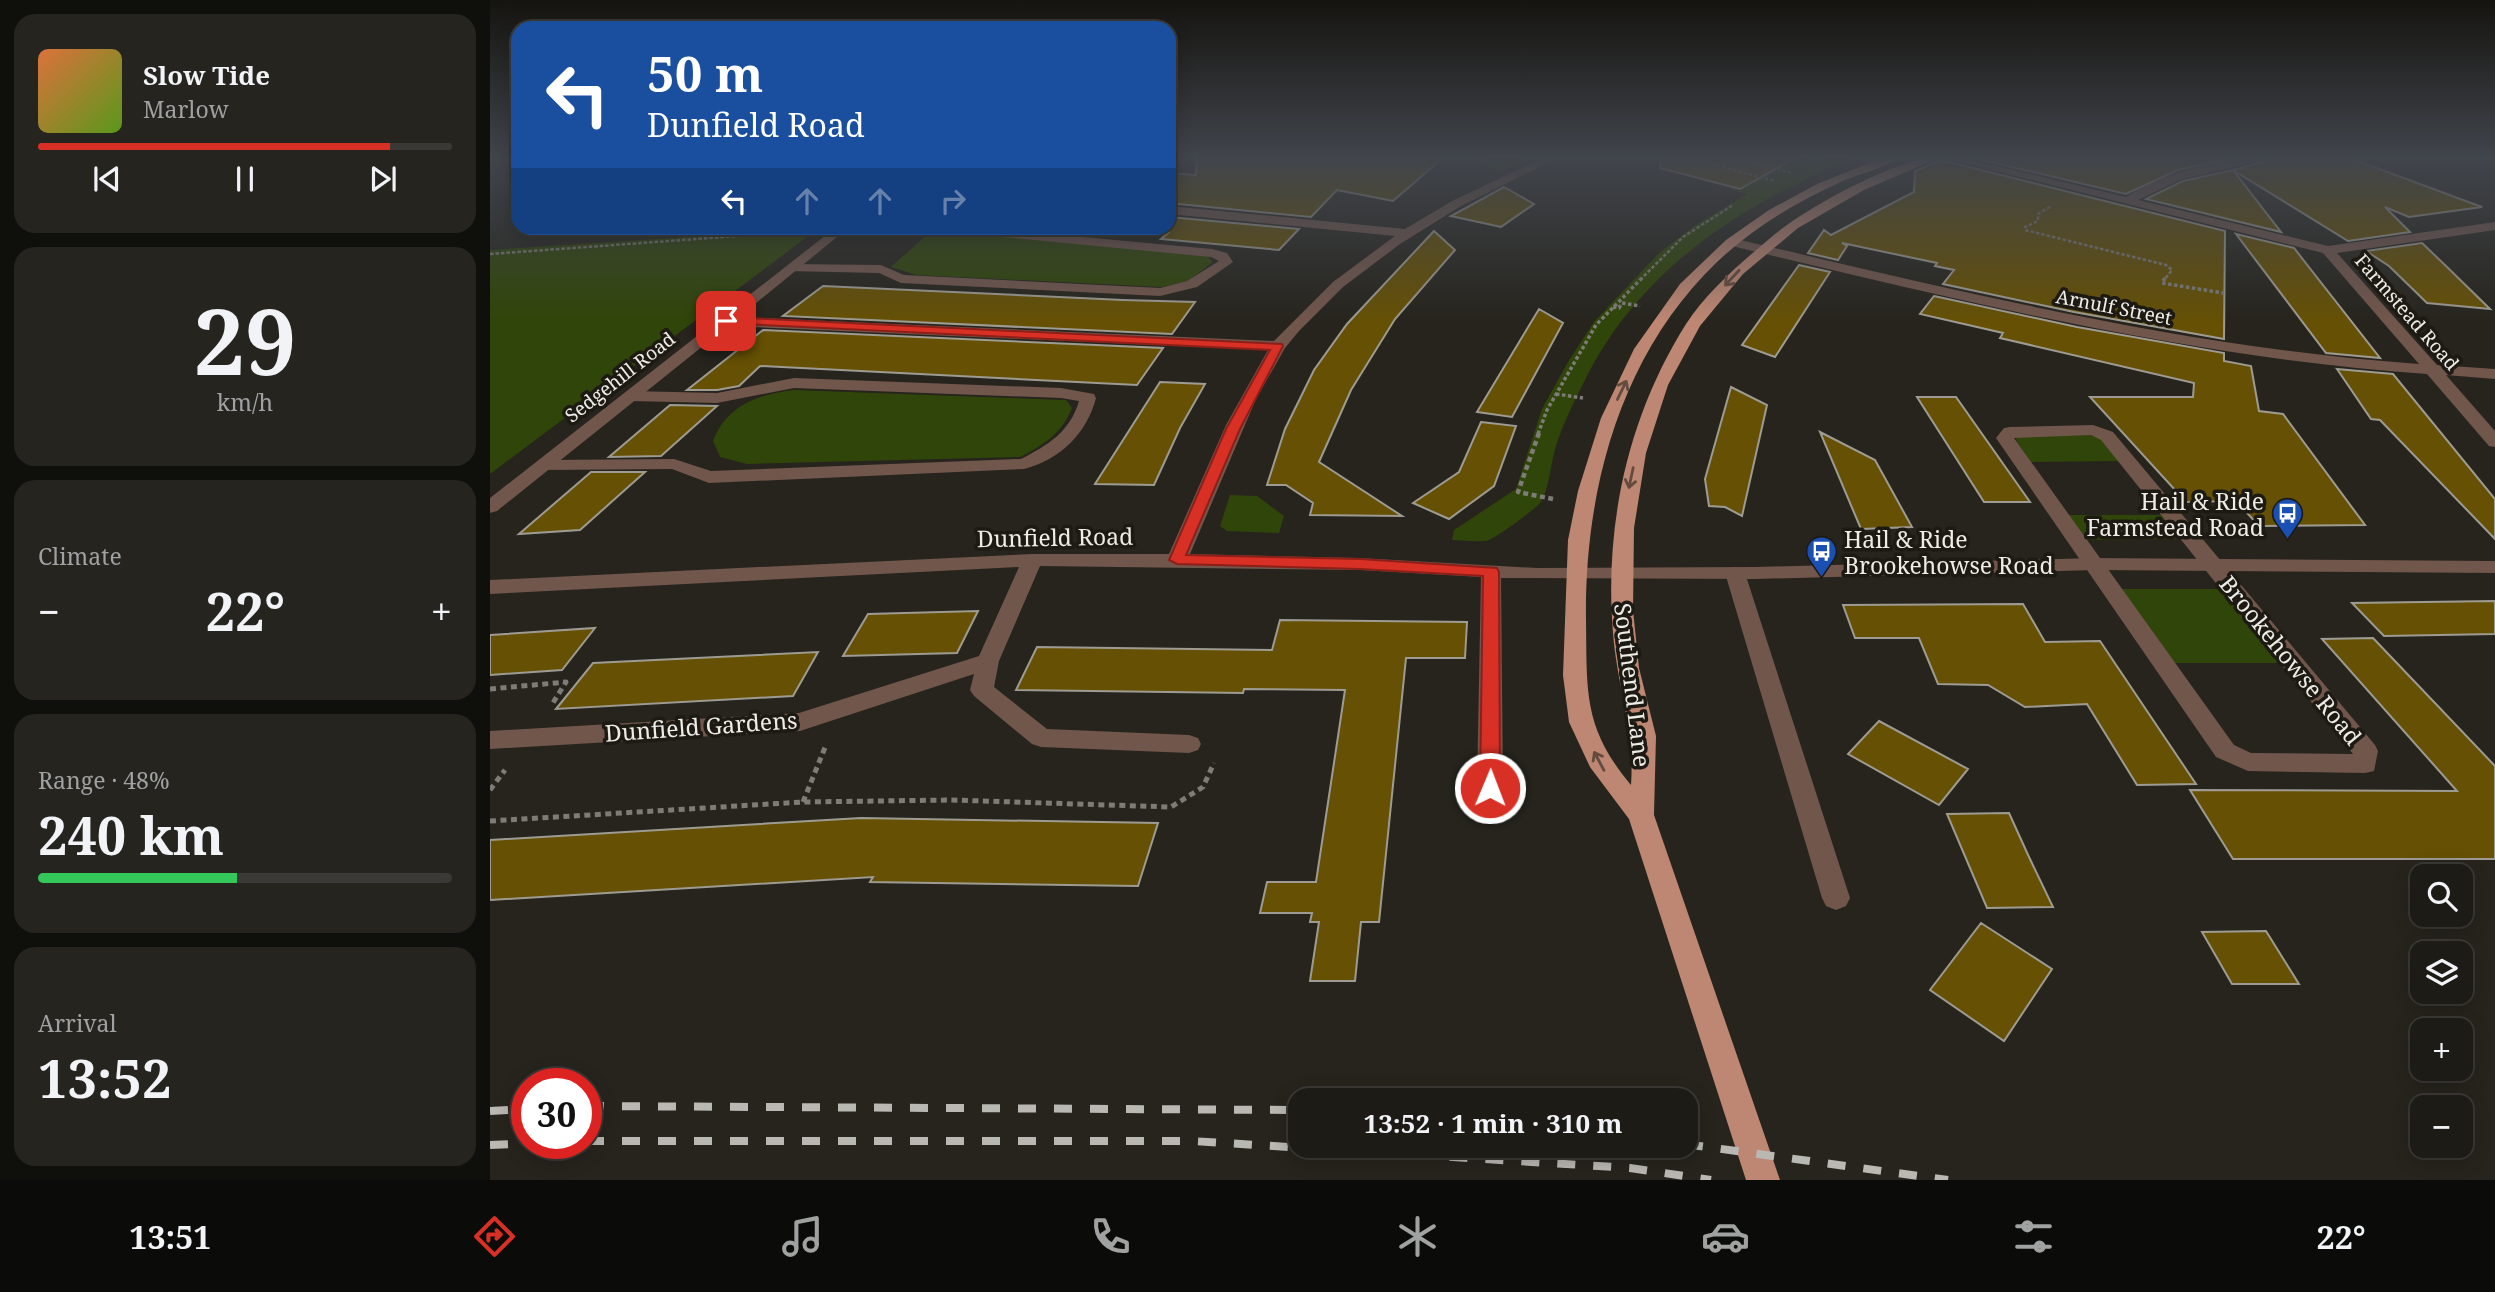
<!DOCTYPE html>
<html lang="en">
<head>
<meta charset="utf-8">
<style>
	body { margin:0; font-family:"Noto Serif",serif; background:#25241f; color:#f1f3f6; height:100vh; display:flex; flex-direction:column; font-size:26px; white-space:nowrap }
	* { box-sizing:border-box; margin:0 }
	p { font-size:23px; color:#a0a1a1 }
	.icon { flex:none; width:38px; height:38px; fill:none; stroke:currentColor; stroke-width:2; stroke-linecap:round; stroke-linejoin:round }
	.map { position:relative; flex:1; overflow:hidden }
	.sheet { display:flex; flex-direction:column; gap:14px; padding:14px; background:#0f0f0c; width:490px }
	.sheet>* { flex:none }
	.hud { position:absolute; left:21px; top:21px; width:665px; height:214px; border-radius:21px; box-shadow:0 4px 18px #0003,0 0 0 2px #3a3935; background:#1a4fa0; color:#fff; overflow:hidden }
	.controls { position:absolute; left:1920px; top:864px; display:grid; gap:14px }
	.controls a { display:grid; place-items:center; width:63px; height:63px; border-radius:14px; background:#1c1b16; box-shadow:0 4px 18px #0003,0 0 0 2px #3a3935; font-size:35px }
	.speed { position:absolute; left:21px; top:1068px; display:flex; gap:14px; font-size:35px; font-weight:700; text-align:center }
	.speed>* { display:grid; place-content:center; width:91px; height:91px; border-radius:50%; background:#1c1b16; box-shadow:0 4px 18px #0003,0 0 0 2px #3a3935; line-height:1 }
	.speed .limit { border:10px solid #d22; background:#fff; color:#111 }
	.pin { position:absolute; display:grid; place-items:center; width:60px; height:60px; color:#fff; margin:-30px; border-radius:14px; box-shadow:0 4px 10px #0006 }
	.me { position:absolute; width:77px; margin:-38px; rotate:1deg; stroke-linejoin:round; filter:drop-shadow(0 0 5px #0008) }
	.turn { display:flex; align-items:center; gap:24px; height:147px; padding:0 21px; font-size:32px }
	.turn .icon { width:91px; height:91px; stroke-width:2.5 }
	.turn b { display:block; font-size:49px; line-height:60px }
	.lanes { display:flex; align-items:center; height:66px; padding:0 21px; background:#0003; justify-content:center; gap:35px; direction:ltr }
	.lanes .off { opacity:.35 }
	.big { font-size:52px; font-weight:700; line-height:1.1 }
	.sheet .widget { flex:1; display:flex; flex-direction:column; justify-content:center; gap:10px; min-width:0; padding:0 24px; border-radius:21px; background:#25241f }
	.sheet .dial { align-items:center; gap:0 }
	.dial b { font-size:91px; line-height:1 }
	.song { display:flex; align-items:center; gap:21px }
	.cover { width:84px; height:84px; border-radius:10px; background:linear-gradient(135deg,hsl(20 70% 55%),hsl(90 70% 35%)) }
	.played { height:7px; border-radius:4px; background:linear-gradient(90deg,#d93025 85%,#3a3935 85%) }
	.keys { display:flex; justify-content:space-around; direction:ltr }
	.heat { display:flex; justify-content:space-between; align-items:center; font-size:38px; direction:ltr }
	.charge { height:10px; border-radius:5px; background:linear-gradient(90deg,#34c759 48%,#3a3935 0) }
	.trip { position:absolute; left:798px; top:1088px; width:410px; height:70px; border-radius:21px; background:#1c1b16; box-shadow:0 4px 18px #0003,0 0 0 2px #3a3935; font-weight:700; line-height:70px; text-align:center }
	.dock { display:flex; height:112px; justify-content:space-around; align-items:center; background:#0b0b09; color:#a0a1a1 }
	.dock .icon { width:49px; height:49px }
	.dock .active { color:#d93025 }
	.dock b { font-size:32px; color:#f1f3f6 }
	main { display:flex; flex:1; min-height:0 }
	.map>svg:first-child { display:block }
</style>
</head>
<body>
<main>
<section class="sheet">
<div class="widget">
<div class="song"><i class="cover"></i><div><b>Slow Tide</b><p>Marlow</p></div></div>
<div class="played"></div>
<div class="keys"><svg class="icon" aria-label="previous" viewBox="0 0 24 24"><path d="M18 5L8 12l10 7zM5 5v14"/></svg><svg class="icon" aria-label="pause" viewBox="0 0 24 24"><path d="M8 5v14M16 5v14"/></svg><svg class="icon" aria-label="next" viewBox="0 0 24 24"><path d="M6 5l10 7-10 7zM19 5v14"/></svg></div>
</div>
<div class="widget dial"><b>29</b><p>km/h</p></div>
<div class="widget"><p>Climate</p>
<div class="heat"><a>−</a><b class="big">22°</b><a>+</a></div>
</div>
<div class="widget"><p>Range · 48%</p><b class="big">240 km</b><div class="charge"></div></div>
<div class="widget"><p>Arrival</p><b class="big">13:52</b></div>
</section>
<div class="map">
<svg width="2005" height="1180" viewBox="0 0 2005 1180">
	<rect width="100%" height="100%" fill="#26241d"/>
	<path fill="#304509" d="M982,157H1043L1008,172Z
		M1188,157H1245L1273,164L1289,157H1310L1327,162L1340,157H1367C1254,202 1149,269 1094,382C1084,402 1073,424 1066,446C1061,461 1059,490 1051,502C1047,508 1006,538 999,540C989,543 973,540 962,540L964,530L1026,489L1052,409L1078,362L1104,322L1168,254L1204,226L1257,194L1241,189L1236,182L1251,174Z
		M329,228L325,231L0,474V250Z
		M465,231L717,256L723,262L698,281L672,287L427,275L401,267L440,232Z
		M303,390L576,400L582,408C572,433 554,445 530,457L257,464L230,457L223,441C237,405 267,395 303,390Z
		M1598,433L1610,438L1629,461L1541,462L1526,440L1528,434Z
		M740,495L767,496L794,516L789,533L737,531L730,526Z
		M1577,515H1672L1693,539L1594,540Z
		M1630,589H1734L1795,663H1682Z"/>
	<path fill="#655004" stroke="#9e9b92" stroke-width="2" d="M707,157H954L903,201L847,190L821,217L679,203V173L706,175Z
		M1171,157H1307L1250,189L1170,168Z
		M1479,157H1747L1688,170L1636,194Z
		M1789,157H1857L1992,207L1919,217L1895,207L1920,232L1858,241L1743,170Z
		M1451,160L1735,231L1734,339L1584,312L1453,284L1464,270L1445,266L1447,263L1352,243L1357,246L1348,260L1318,253L1334,230L1341,235L1424,192L1425,171Z
		M1743,170L1791,232L1656,199L1693,181Z
		M1014,187L1044,204L1011,227L961,216Z
		M679,217L809,229L789,250L671,239L679,232Z
		M944,231L965,250L905,319L861,390L829,462L912,516L820,515L823,503L796,485H777L795,429L824,370L857,324Z
		M1746,234L1804,248L1890,358L1836,353Z
		M1932,243L1956,266L2000,309L1937,303L1899,266L1876,251Z
		M1309,265L1340,272L1285,357L1252,345Z
		M333,286L633,300L705,302L682,334L293,316Z
		M1444,296L1587,327L1734,353V361L1761,366L1769,411L1793,414L1875,525L1769,526L1746,501L1696,502L1600,397H1703L1704,383L1510,338L1513,333L1430,314Z
		M1049,309L1073,323L1022,417L987,412Z
		M273,330L673,348L647,385L270,366L249,386L227,390H197Z
		M1847,369L1903,374L2005,499V539L1890,420L1881,419Z
		M670,382L715,384L690,428L664,485L605,484Z
		M1241,387L1277,405L1252,516L1235,507L1219,506L1215,479Z
		M1427,397H1466L1540,502H1494Z
		M180,405L227,406L171,456L119,457Z
		M991,422L1026,426L1004,486L959,519L923,503L969,472Z
		M1330,432L1385,460L1422,527L1371,529Z
		M101,472H155L90,530L29,534Z
		M2005,601V634L1894,636L1862,603Z
		M1533,604L1555,642L1610,641L1706,784L1647,785L1597,704L1535,707L1498,685L1448,684L1429,638H1365L1353,605Z
		M488,611L467,653L353,656L378,614Z
		M790,620L977,622L975,658H916L889,922H871L865,981H820L829,922H820L822,913H770L777,882H826L855,690L754,689L753,693L526,690L547,647L782,650Z
		M105,628L72,670L0,675V635Z
		M1883,638L2005,766V859H1743L1700,790L1967,791L1832,639Z
		M328,652L303,696L66,709L103,663Z
		M1389,721L1478,769L1449,805L1358,754Z
		M1519,813L1539,857L1563,907L1497,908L1457,814Z
		M371,818L668,823L648,886L380,882L383,877L0,900V840Z
		M1491,923L1562,969L1514,1041L1440,990Z
		M1776,931L1809,984H1742L1712,932Z"/>
	<g fill="none" stroke-linecap="round" stroke-linejoin="round">
		<path stroke="#7e7c76" stroke-width="2.5" stroke-dasharray="3.5 2" stroke-linecap="butt" d="M986,157L995,162
			M1195,157L1285,181
			M1239,157L1303,173
			M1560,207L1548,214V221L1535,227V230L1676,265L1682,270L1674,280
			M0,254L303,232
			M1150,280L1193,237L1243,205"/>
		<path stroke="#7e7c76" stroke-width="3.5" stroke-dasharray="3.5 2.5" stroke-linecap="butt" d="M1675,278L1672,283L1733,293
			M1123,307L1129,308L1132,303L1150,306
			M1066,394L1093,398
			M1048,434L1057,410L1106,325L1152,278"/>
		<path stroke="#7e7c76" stroke-width="4.5" stroke-dasharray="5 3.5" stroke-linecap="butt" d="M1049,433L1028,492L1063,499"/>
		<path stroke="#7e7c76" stroke-width="5" stroke-dasharray="6 4.5" stroke-linecap="butt" d="M0,689L76,682L61,706
			M0,790L15,770
			M313,802L336,745
			M0,821L313,802L461,800L681,807L713,787L724,763"/>
		<path fill="#71564c" fill-rule="evenodd" d="M344,228H495L722,249L737,253L743,262L707,287L670,296L411,283L389,273L297,271L295,268L302,264L391,265L414,275L670,288L697,281L729,261L721,257L471,233L349,234L345,233Z
			M304,378L571,388L604,394L606,398C597,433 570,460 534,469L219,483L182,469L53,470L44,465L53,460L184,459L221,471L531,459C558,445 580,432 589,401L571,398L304,388L227,403L140,401L132,396L140,391L227,393Z
			M1603,425L1623,432L1885,745L1888,751L1884,771L1875,773L1758,771L1726,757L1506,438L1514,428L1520,427ZM1601,435L1611,440L1863,754L1761,753L1744,745L1524,438Z
			M1245,567L1252,569L1255,573L1360,898L1356,906L1346,910L1336,906L1332,898L1235,573L1238,569Z"/>
		<path fill="#71564c" fill-rule="evenodd" d="M1055,157H1069L971,206L910,244L853,287L809,331L795,348L766,399L700,554L870,558L1047,568L1266,567L1604,558L2005,561V573L1604,570L1266,579L1011,578L1013,788L1009,795L1000,798L991,795L987,788L991,577L870,570L550,566L509,661L504,687L557,729L699,735L708,738L711,744L708,750L699,753L551,747L542,744L484,696L480,690L484,674L310,731L0,749V731L309,713L489,656L529,567L0,594V580L542,554H679L736,425L778,350L238,326L7,511L0,513V498L345,228H358L249,317L784,341L843,282L905,236L679,214V206L915,229L962,201Z
			M1450,157H1468L1636,197C1679,170 1736,157 1786,157L1692,179L1648,200L1838,246L2005,222V230L1847,253L1947,365L2005,369V379L1956,375L2005,431V447L1999,446L1937,374C1702,358 1471,301 1242,246L1236,242L1242,238C1468,291 1697,348 1929,364L1833,253Z"/>
		<path fill="#be8773" fill-rule="evenodd" d="M1394,157H1409C1395,169 1369,173 1351,182C1306,202 1263,228 1227,262C1130,355 1094,491 1096,621C1097,692 1093,728 1141,785C1145,731 1127,686 1123,633C1114,525 1138,416 1196,324C1219,289 1253,261 1285,234C1320,206 1408,157 1451,157L1374,190L1308,228L1253,274L1210,326L1178,385L1156,453L1144,528L1143,610L1149,668L1166,736L1164,815L1290,1180H1256L1139,819L1100,767L1079,722L1073,675L1078,540L1088,491L1111,418L1144,349L1190,284L1236,240L1279,210L1327,184Z"/>
		<path stroke="#bab8b3" stroke-width="8" stroke-dasharray="18 18" stroke-linecap="butt" d="M96,1106L810,1110
			M0,1111L37,1109
			M96,1141H702L1140,1168L1221,1180
			M1195,1144L1458,1180
			M0,1145L49,1143"/>
	</g>
	<defs><path id="oneway-shaft" d="M-6 0H5M1.5-3L5.5 0L1.5 3" fill="none" stroke-width="1.6" stroke-linecap="round" stroke-linejoin="round" transform="scale(1.75)"/></defs>
	<g stroke="#654b3e">
		<use href="#oneway-shaft" transform="translate(1242 278) rotate(133)"/>
		<use href="#oneway-shaft" transform="translate(1132 390) rotate(-64)"/>
		<use href="#oneway-shaft" transform="translate(1141 478) rotate(102)"/>
		<use href="#oneway-shaft" transform="translate(1109 761) rotate(-118)"/>
	</g>
	<linearGradient id="sky" x2="0" y2="1"><stop stop-color="#151410"/><stop offset="0.49" stop-color="#41454c"/><stop offset="1" stop-color="#41454c" stop-opacity="0"/></linearGradient>
	<rect width="2005" height="322" fill="url(#sky)"/>
	<path fill="#d93025" stroke="#8d1f18" stroke-width="2" d="M236,317L792,344L793,346L750,429L696,555L870,559L1007,568L1009,572L1010,788L1007,793L1000,795L993,793L990,788L993,576L870,569L687,564L679,560L736,429L780,350L232,323L230,321Z"/>
	<defs>
		<symbol id="bus-pin" viewBox="-11 -11 22 30"><path d="M0 17L-7.5 6A9.5 9.5 0 1 1 7.5 6Z" fill="#1a4fb4" stroke="#1d1a13"/><path d="M-5-6H5V4H4V6H2V4H-2V6H-4V4H-5ZM-3.5-4V0h7V-4ZM-3.5 1.2v1.5H-2V1.2ZM2 1.2v1.5H3.5V1.2Z" fill="#fff"/></symbol>
	</defs>
	<g fill-rule="evenodd">
		<use href="#bus-pin" x="1780" y="496" width="35" height="47"/>
		<use href="#bus-pin" x="1314" y="534" width="35" height="47"/>
	</g>
	<g text-anchor="middle" dominant-baseline="central" stroke-width="7" stroke-linejoin="round" paint-order="stroke">
		<g font-size="19" fill="#eeece7" stroke="#1d1a13">
			<text transform="translate(1624 307) rotate(11)">Arnulf Street</text>
			<text transform="translate(1917 312) rotate(49)">Farmstead Road</text>
			<text transform="translate(130 377) rotate(-38)">Sedgehill Road</text>
		</g>
		<g font-size="23" fill="#eeece7" stroke="#1d1a13" text-anchor="end">
			<text x="1774" y="501">Hail &amp; Ride<tspan x="1774" dy="26">Farmstead Road</tspan></text>
			<text x="1354" y="539" text-anchor="start">Hail &amp; Ride<tspan x="1354" dy="26">Brookehowse Road</tspan></text>
		</g>
		<g font-size="23" fill="#eeece7" stroke="#1d1a13">
			<text transform="translate(565 537) rotate(-1)">Dunfield Road</text>
			<text transform="translate(1801 660) rotate(51)">Brookehowse Road</text>
			<text transform="translate(1143 685) rotate(83)">Southend Lane</text>
			<text transform="translate(211 726) rotate(-4)">Dunfield Gardens</text>
		</g>
	</g>
</svg>
<div class="controls">
<a><svg class="icon" aria-label="search" viewBox="0 0 24 24"><circle cx="10" cy="10" r="6"/><path d="M15 15l6 6"/></svg></a>
<a><svg class="icon" aria-label="layers" viewBox="0 0 24 24"><path d="M12 4l9 5-9 5-9-5zM3 14l9 5 9-5"/></svg></a>
<a>+</a>
<a>−</a>
</div>
<div class="speed"><div class="limit">30</div></div>
<div class="pin" style="left:236px;top:321px;background:#d93025"><svg class="icon" aria-label="arrive" viewBox="0 0 24 24"><path d="M6 21V4h12l-3 4 3 4H6"/></svg></div>
<svg class="me" style="left:1000px;top:788px" viewBox="-20 -20 40 40"><circle r="17" fill="#d93025" stroke="#fff" stroke-width="3"/><path d="M0-11L8 9 0 5-8 9z" fill="#fff"/></svg>
<div class="trip">13:52 · 1 min · 310 m</div>
<div class="hud">
<div class="turn"><svg class="icon" aria-label="left" viewBox="0 0 24 24"><path d="M17 20v-9H6M10 6l-5 5 5 5"/></svg><div><b>50 m</b>Dunfield Road</div></div>
<div class="lanes"><svg class="icon" aria-label="left" viewBox="0 0 24 24"><path d="M17 20v-9H6M10 6l-5 5 5 5"/></svg><svg class="icon off" aria-label="ahead" viewBox="0 0 24 24"><path d="M12 20V5M6 11l6-6 6 6"/></svg><svg class="icon off" aria-label="ahead" viewBox="0 0 24 24"><path d="M12 20V5M6 11l6-6 6 6"/></svg><svg class="icon off" aria-label="right" viewBox="0 0 24 24"><path d="M7 20v-9h11M14 6l5 5-5 5"/></svg></div>
</div>
</div>
</main>
<nav class="dock">
<b>13:51</b>
<svg class="icon active" aria-label="directions" viewBox="0 0 24 24"><path d="M12 3l9 9-9 9-9-9zM9 14v-3h6M13 9l2 2-2 2"/></svg>
<svg class="icon" aria-label="music" viewBox="0 0 24 24"><path d="M9 18V5l10-2v13"/><circle cx="6" cy="18" r="3"/><circle cx="16" cy="16" r="3"/></svg>
<svg class="icon" aria-label="phone" viewBox="0 0 24 24"><path d="M5 4h4l2 5-3 2q2 4 5 5l2-3 5 2v4C11 20 4 13 5 4z"/></svg>
<svg class="icon" aria-label="climate" viewBox="0 0 24 24"><path d="M12 3v18M4 7l16 10M4 17L20 7"/></svg>
<svg class="icon" aria-label="car" viewBox="0 0 24 24"><path d="M5 17H2v-5l4-1 3-4h7l3 4 3 1v5h-3M9 17h6M6 11h13"/><circle cx="7" cy="17" r="2"/><circle cx="17" cy="17" r="2"/></svg>
<svg class="icon" aria-label="filters" viewBox="0 0 24 24"><path d="M4 7h16M4 17h16"/><circle cx="9" cy="7" r="2"/><circle cx="15" cy="17" r="2"/></svg>
<b>22°</b>
</nav>
</body>
</html>
